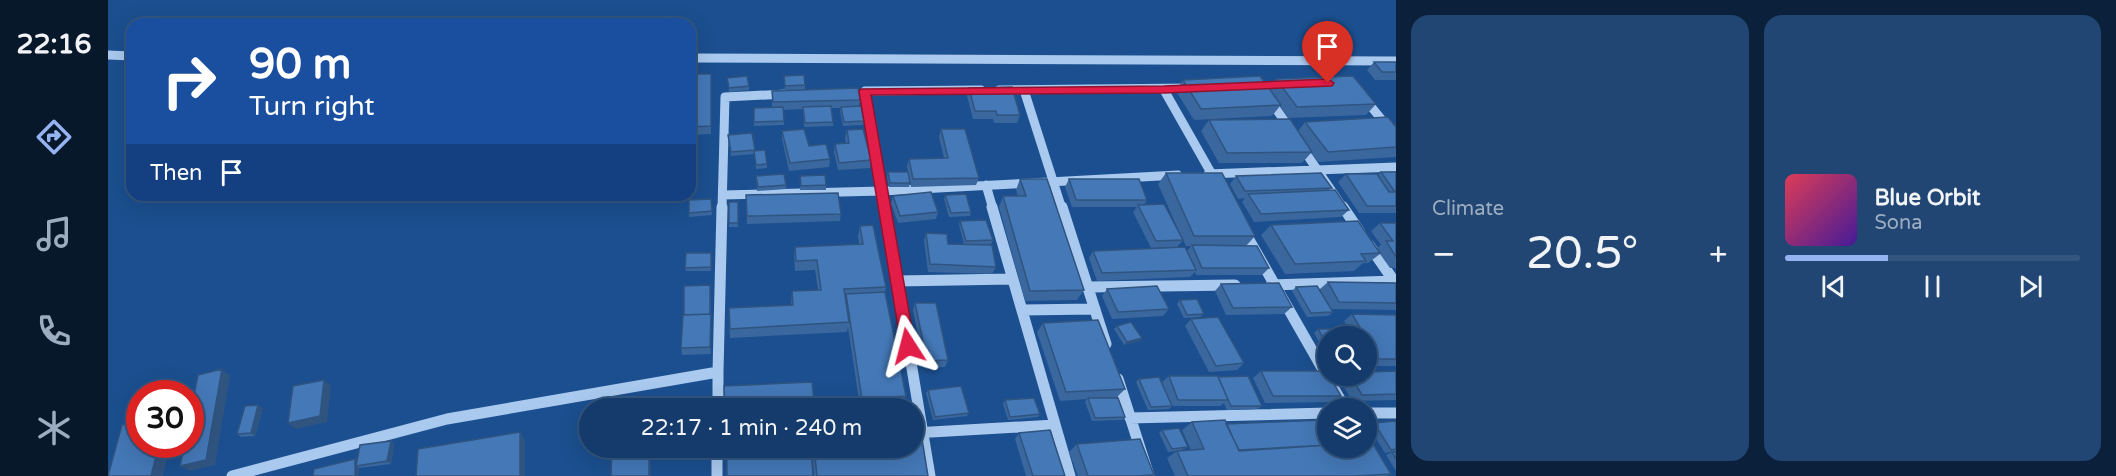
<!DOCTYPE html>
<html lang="en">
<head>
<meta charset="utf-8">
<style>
	body { margin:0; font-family:"Varela Round",sans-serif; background:#214673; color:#f1f3f6; height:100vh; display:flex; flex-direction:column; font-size:22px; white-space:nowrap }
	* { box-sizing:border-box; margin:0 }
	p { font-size:20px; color:#9dadc1 }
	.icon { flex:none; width:33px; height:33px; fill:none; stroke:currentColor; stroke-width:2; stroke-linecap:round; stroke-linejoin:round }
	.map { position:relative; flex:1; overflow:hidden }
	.sheet { display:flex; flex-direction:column; gap:15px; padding:15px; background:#0b203b; width:720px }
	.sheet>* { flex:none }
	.top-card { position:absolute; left:18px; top:18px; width:570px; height:183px; border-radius:18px; box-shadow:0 6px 24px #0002,0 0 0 2px #33557e; background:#1a4fa0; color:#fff; overflow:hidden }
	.tools { position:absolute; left:1209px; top:326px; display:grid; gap:12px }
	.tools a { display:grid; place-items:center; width:60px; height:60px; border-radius:50%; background:#143b6b; box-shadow:0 6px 24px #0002,0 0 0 2px #33557e; font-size:30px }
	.speed { position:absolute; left:18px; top:380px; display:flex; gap:12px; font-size:30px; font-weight:700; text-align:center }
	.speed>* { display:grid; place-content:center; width:78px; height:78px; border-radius:50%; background:#143b6b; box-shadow:0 6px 24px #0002,0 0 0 2px #33557e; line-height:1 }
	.speed .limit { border:9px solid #d22; background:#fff; color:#111 }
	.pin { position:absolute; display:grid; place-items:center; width:51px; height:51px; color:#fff; margin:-62px -26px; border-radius:50% 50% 50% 0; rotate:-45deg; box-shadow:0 0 6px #0007 }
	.pin .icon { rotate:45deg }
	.me { position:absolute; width:66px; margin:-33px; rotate:351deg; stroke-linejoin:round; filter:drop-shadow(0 0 4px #0008) }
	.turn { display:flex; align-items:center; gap:21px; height:126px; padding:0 24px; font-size:27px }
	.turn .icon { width:78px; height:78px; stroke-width:2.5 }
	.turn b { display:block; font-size:42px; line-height:51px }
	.then { display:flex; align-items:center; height:57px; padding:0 24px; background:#0003; gap:12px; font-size:22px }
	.big { font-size:45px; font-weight:600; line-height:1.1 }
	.sheet .card { flex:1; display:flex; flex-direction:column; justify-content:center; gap:9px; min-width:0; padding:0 21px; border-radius:18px; background:#214673 }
	.song { display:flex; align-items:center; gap:18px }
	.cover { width:72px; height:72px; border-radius:9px; background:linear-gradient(135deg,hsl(350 70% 55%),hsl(260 70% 35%)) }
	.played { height:6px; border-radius:3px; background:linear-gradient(90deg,#95b2f1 35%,#33557e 35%) }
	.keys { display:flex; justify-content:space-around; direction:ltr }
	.heat { display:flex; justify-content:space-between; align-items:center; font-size:33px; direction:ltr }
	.sheet .tiles { flex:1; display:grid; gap:15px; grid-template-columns:repeat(2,1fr) }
	.trip { position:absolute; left:471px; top:398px; width:345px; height:60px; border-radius:30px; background:#143b6b; box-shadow:0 6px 24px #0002,0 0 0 2px #33557e; font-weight:600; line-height:60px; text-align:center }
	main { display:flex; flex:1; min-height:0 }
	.menu { display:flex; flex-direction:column; width:108px; justify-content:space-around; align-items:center; background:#08182b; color:#9dadc1 }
	.menu .icon { width:42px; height:42px }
	.menu .selected { color:#95b2f1 }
	.menu b { font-size:27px; color:#f1f3f6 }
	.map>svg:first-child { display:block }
</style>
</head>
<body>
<main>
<nav class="menu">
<b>22:16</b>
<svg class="icon selected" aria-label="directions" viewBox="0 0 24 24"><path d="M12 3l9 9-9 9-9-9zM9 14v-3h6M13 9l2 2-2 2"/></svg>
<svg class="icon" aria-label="music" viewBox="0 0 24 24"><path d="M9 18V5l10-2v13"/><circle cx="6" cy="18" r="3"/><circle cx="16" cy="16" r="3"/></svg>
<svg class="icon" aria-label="phone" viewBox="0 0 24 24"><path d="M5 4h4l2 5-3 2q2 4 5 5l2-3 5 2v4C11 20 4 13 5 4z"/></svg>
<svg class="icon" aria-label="climate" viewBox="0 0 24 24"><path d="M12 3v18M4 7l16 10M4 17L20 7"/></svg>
</nav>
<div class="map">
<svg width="1288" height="476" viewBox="0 0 1288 476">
	<rect width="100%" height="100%" fill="#1b4f8f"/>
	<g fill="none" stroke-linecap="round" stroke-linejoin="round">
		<path stroke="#a9c9ee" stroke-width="9" d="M0,55L24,56
			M582,58L1288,61
			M891,90L1083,88
			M916,90L954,209
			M1056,90L1106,178
			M1256,98L1288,137
			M1161,99L1183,130
			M1193,146L1236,209
			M1100,174L1288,167
			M878,185L885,209
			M615,195L774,191L1070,175
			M614,209L617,97L678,94
			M777,209L757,91L873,90"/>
		<path stroke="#a9c9ee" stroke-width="11" d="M777,207L822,476
			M884,207L962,476
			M954,207L998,344
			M1235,207L1252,232
			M1136,231L1237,408
			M1261,245L1288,284
			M789,281L905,279
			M1163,285L1288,281
			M980,287L1127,285
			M914,310L987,309
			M610,372L614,207
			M1010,379L1041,476
			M1258,413H1288
			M1022,418L1220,413
			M806,433L947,425
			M609,447V476
			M124,476L339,419L610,372V408"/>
	</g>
	<path fill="#3a679d" d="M1266,62H1288V80H1267L1259,70Z
		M582,74H603V134L582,135Z
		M676,76L697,85V90L752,100L751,106L756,121L755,125L735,126L732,111L733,108H723L725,122V126L696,127L695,109L676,110V125L646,126V108L664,107V91L677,90Z
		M619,78L641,86V90L621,92Z
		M1168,79L1268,104L1258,115L1180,118L1172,106L1164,116L1086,120L1068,91L1075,80L1161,88Z
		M861,88L912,115L909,123H886L885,119H865L859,96Z
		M1101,120L1190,131L1197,122L1288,127V157L1210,162L1203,153L1194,163H1111L1093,131Z
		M833,129L871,178L868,185L803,187L799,166L801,159L836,158L831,137Z
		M739,130L763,160L762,168L730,170L726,152L727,144L738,143L737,138Z
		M674,131L722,159L721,167L681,171L674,139Z
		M644,133L647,151L659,164V168L648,169L646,154L623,156L620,135Z
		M780,172L802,183L801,187H781L779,177Z
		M1273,172H1288V213H1251L1230,182L1238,174L1270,175Z
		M1058,173L1147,236L1138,246L1161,268L1154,275H1088L1087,272L1082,277L989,281L981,258L985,251H1079L1083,246H1078L1075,240L1069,247L1043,248L1025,212L1029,207H964L957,187L961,179L1039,200L1036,205L1074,238L1050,184Z
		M648,176L678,185V189L649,191Z
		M692,176L718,185V190H692Z
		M1128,176L1224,188L1221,190L1241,210L1233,217L1146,222L1134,202L1137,198L1130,199L1122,184Z
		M912,179L976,290L969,300L917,301L891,207L895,196H910L908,190Z
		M638,195L733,214L732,221L639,224Z
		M837,195L863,212L862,216L841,217L836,199Z
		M785,196L830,212L828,219L790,223L783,203Z
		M603,199L604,215L581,217V200Z
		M621,202H630V227H621Z
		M852,221L885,240L883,244L864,245L888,267L884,274L820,272L816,241L818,233L840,244H856L851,225Z
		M1272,223H1288V268H1282L1272,254L1260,263H1255L1246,271L1177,274L1153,235L1163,225L1269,248L1273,245L1263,231Z
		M752,226L778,287L777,292L798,396L794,405L752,407L740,327L739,332L622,338L621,308L683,305L684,291L710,290L707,270L687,271L686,257L687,247L751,244L750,236Z
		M603,253V271H578L577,268Z
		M1220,282L1288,283V310L1223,309L1225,312L1220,316L1199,317L1184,291L1188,287L1219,303L1212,289Z
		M1113,284L1184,307L1176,314L1118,315L1107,291Z
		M602,285L603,321V354L574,355L573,348Z
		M999,289L1061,309L1055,316L1004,319L994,296Z
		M1072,300L1096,314L1092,317L1076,318L1069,304Z
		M807,303L840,360L837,367L816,368L805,310Z
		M1244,314L1288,315V366H1260L1258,362V336H1244L1236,321Z
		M1083,319L1136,363L1129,370L1101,372L1077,326Z
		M935,323L1017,389L1008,398L1017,417L1014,420L984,421L977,402L979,399L952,401L929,332Z
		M1009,326L1034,338L1031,341L1016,345L1006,329Z
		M1210,329L1220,336V358L1206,333Z
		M1153,371L1233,396L1224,402L1157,403L1145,378Z
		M1288,371V400L1244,401L1231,378L1236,375Z
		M1061,376L1154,406L1149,409L1119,410L1116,403L1112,406H1064L1061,409L1040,410L1028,382L1031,379L1058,392L1054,382Z
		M820,390L861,413L859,416L825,420L818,393Z
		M897,400L932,414L930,417L900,420L895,404Z
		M155,408L147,436L133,437L129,434Z
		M1220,420V447L1283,474L1279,476H1067L1059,458L1069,451L1060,452L1051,433L1054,430L1080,447L1076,449L1070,451L1083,450L1074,430L1084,422L1118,424L1216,422Z
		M1288,421V451L1277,453L1260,426L1266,423Z
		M911,433L957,476H918L907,439Z
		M283,441L286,444L283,464L251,468L250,476H205L247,459L249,460Z
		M969,444L1046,475L1045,476H970L961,452Z
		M704,447H806L820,476H706Z
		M1284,452H1288V471L1278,455Z"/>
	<path fill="#305480" d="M603,316V354L602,347Z
		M1034,338L1031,341L1016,345L1019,342Z
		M114,369L122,376L107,465L82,471L72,466Z
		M216,380L223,386L219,422L187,429L180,423Z
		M150,405L155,408L147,436L143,433Z
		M412,432L417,440V476H412Z
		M283,441L286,444L283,464L279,461Z
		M51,444H62L55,476H43Z
		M541,447H542L543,476H541Z
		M247,459L251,462L248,466L251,468L250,476H247Z"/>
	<path fill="#4478b7" stroke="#305480" stroke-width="1.5" d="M1266,62H1288V72H1274Z
		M582,74H603V126L582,127Z
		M696,75L697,85L677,86L676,76Z
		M639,76L641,86L621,88L619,78Z
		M1152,76L1173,105L1093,109L1075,80Z
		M1245,76L1268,104L1189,107L1168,79Z
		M904,87L912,115H889L888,111H867L861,88Z
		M750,88L752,100L665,102L664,91Z
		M723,106L725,122L697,123L695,107Z
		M753,106L756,121L736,122L733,107Z
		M675,107L676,121L646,122V108Z
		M1280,117L1288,127V147L1220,152L1197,122Z
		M1182,119L1204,152L1119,153L1101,120Z
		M696,129L701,146L718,144L722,159L682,163L674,131Z
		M755,129L763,160L731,163L727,144L741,143L739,130Z
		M833,129H857L871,178L805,179L801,159L840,158Z
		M644,133L647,150L623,152L620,135Z
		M657,150L659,164L648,165L646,151Z
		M780,172H800L802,183H782Z
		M1273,172H1288V206H1259L1238,174H1269L1281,192H1287Z
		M1058,173H1114L1147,236H1086Z
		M1213,173L1224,188L1137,191L1128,176Z
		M676,174L678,185L650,187L648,176Z
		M717,175L718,185L693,186L692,176Z
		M912,179H939L976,290L922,291L895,196H918Z
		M961,179H1031L1039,200H968Z
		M1227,190L1241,210L1153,214L1140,194Z
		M823,192L830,212L792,216L785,196Z
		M730,193L733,214L639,216L638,195Z
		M858,194L863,212L843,213L837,195Z
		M603,199L604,211L581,213V200Z
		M621,202H630V223H621Z
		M1056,204L1075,240L1048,241L1030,205Z
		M878,220L885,240L858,241L852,221Z
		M1250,221L1272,253L1253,254L1258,261L1187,264L1163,225Z
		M1272,223H1288V257L1278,241H1285Z
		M765,225L778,287L736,289L741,322L622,329L621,308L685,305L684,291L713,290L709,260L688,261L687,247L755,244L752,226Z
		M818,233L839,234L840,244L884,245L888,267L822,264Z
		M1084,245L1149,246L1161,268H1094Z
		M1077,247L1088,270L994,273L985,251Z
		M578,253H603V267L577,268Z
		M1220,282L1288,283V303L1231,302Z
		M1171,283L1184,307L1125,308L1113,284Z
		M602,285V314L576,315V286Z
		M1049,286L1061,309L1010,312L999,289Z
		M1209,286L1225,312L1203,313L1188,287Z
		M777,292L798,396L754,399L738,294Z
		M1089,299L1096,314L1079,315L1072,300Z
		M807,303H828L840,360L819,361Z
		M603,314L602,347L573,348L575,315Z
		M1244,314L1288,315V359H1270L1258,339V336H1257Z
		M1110,317L1136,363L1108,366L1083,319Z
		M990,320L1017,389L958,392L935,323Z
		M1023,322L1034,338L1019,342L1009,326Z
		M1210,329H1233L1236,336H1220V346Z
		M114,369L98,460L72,466L77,444H82V415L90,375Z
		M1153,371H1219L1220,375H1221L1233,396H1165Z
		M1288,371V394L1254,395L1242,375H1258V372Z
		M1061,376H1110L1120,400H1070Z
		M1140,376L1154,406H1123L1110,377Z
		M1051,377L1064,406L1043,407L1031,379Z
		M216,380L212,416L180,423L185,386Z
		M704,382L706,401L739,399L740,408H617L616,386Z
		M853,386L861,413L827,417L820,390Z
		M926,398L932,414L902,417L897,400Z
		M980,398H1010L1017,417L987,418Z
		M150,405L143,433L129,434L137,406Z
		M1117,420L1131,451L1220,445V447H1258V432L1283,474L1247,476H1080L1069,451L1096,449L1084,422Z
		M1215,420L1220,429V445L1131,450L1118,424Z
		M32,421V444H51L43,476H0L14,425Z
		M1288,421V449L1283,450L1266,423Z
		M1071,428L1080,447L1064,449L1054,430Z
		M942,430L957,476H925L911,433Z
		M412,432V476H308L310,449Z
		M806,433H813L820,476H709L706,447H806Z
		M1032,439L1046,475L1028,476H980L969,444Z
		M283,441L279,461L248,466L252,445Z
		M504,447H541V476H503Z
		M619,447H703L705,476H619Z
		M1284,452H1288V459Z
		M247,459V476H205L206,469Z"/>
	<path fill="#e11d48" stroke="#92132f" stroke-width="1.5" d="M1220,79L1226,83L1224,86L1056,93L763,95L807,346L805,351L800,353L794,351L751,91L753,89L1056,86Z"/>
</svg>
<div class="tools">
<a><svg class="icon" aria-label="search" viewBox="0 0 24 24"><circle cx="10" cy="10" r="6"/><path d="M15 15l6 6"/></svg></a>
<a><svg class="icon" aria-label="layers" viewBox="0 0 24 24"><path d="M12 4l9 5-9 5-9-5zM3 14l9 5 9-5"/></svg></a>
</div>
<div class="speed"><div class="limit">30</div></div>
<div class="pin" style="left:1220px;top:83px;background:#d93025"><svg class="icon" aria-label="arrive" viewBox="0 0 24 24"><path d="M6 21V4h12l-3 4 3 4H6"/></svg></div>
<svg class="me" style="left:800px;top:346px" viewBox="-20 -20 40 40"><path d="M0-17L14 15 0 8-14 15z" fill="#e11d48" stroke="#fff" stroke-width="4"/></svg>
<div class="trip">22:17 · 1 min · 240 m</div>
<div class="top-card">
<div class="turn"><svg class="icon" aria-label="right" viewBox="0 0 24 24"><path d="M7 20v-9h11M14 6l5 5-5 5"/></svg><div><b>90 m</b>Turn right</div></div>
<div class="then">Then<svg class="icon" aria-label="arrive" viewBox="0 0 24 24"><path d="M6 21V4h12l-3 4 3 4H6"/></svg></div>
</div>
</div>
<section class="sheet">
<div class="tiles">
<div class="card"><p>Climate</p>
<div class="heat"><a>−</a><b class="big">20.5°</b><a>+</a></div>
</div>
<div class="card">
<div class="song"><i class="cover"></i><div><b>Blue Orbit</b><p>Sona</p></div></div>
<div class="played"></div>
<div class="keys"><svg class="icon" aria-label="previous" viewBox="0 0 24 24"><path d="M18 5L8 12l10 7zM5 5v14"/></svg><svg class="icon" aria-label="pause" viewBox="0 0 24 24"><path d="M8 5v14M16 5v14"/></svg><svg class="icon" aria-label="next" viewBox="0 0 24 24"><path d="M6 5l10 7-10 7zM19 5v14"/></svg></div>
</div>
</div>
</section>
</main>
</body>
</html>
